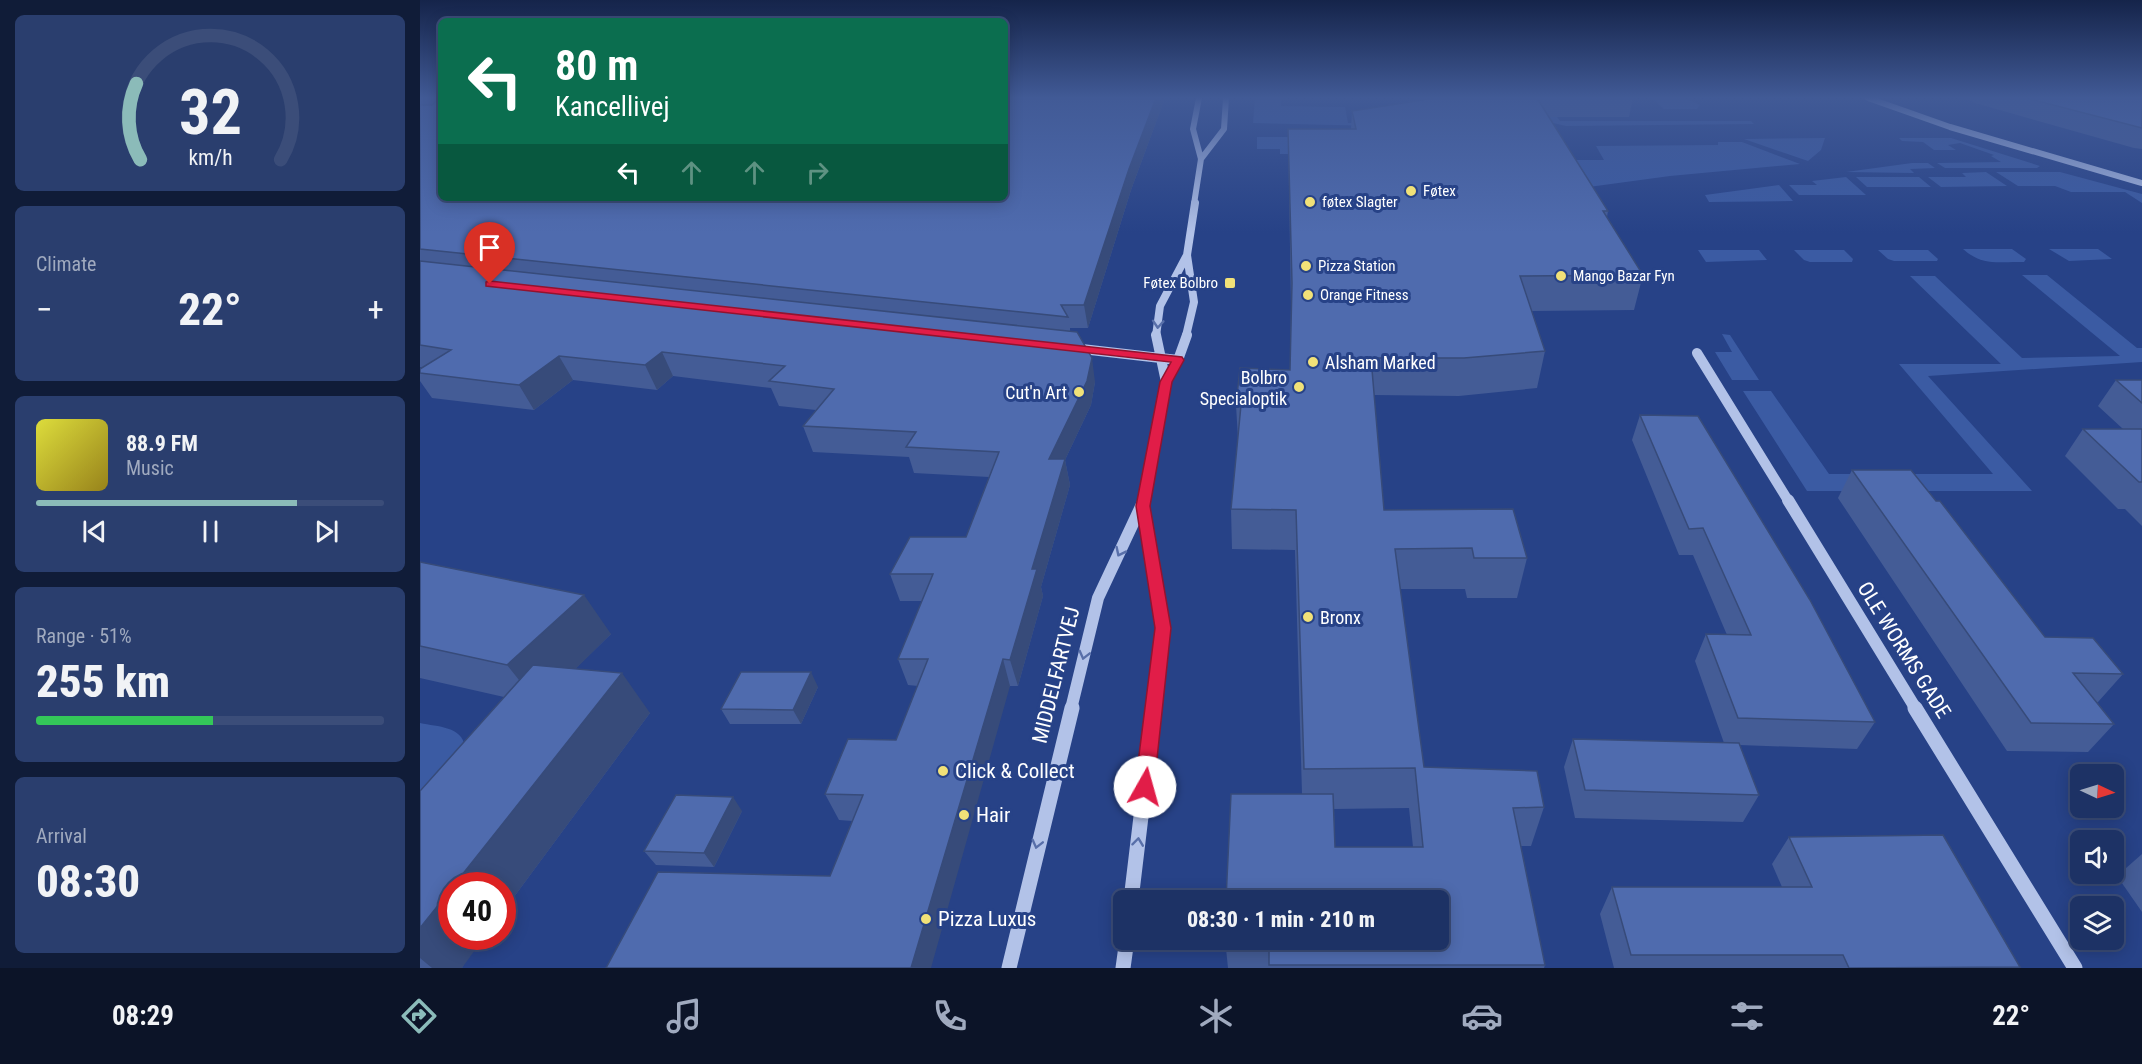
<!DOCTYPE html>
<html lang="en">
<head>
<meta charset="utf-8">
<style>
	body { margin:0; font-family:"Roboto Condensed",sans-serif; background:#2a3e6e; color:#f1f3f6; height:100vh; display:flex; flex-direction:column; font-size:22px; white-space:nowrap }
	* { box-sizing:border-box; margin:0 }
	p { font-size:20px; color:#a0aabf }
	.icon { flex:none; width:33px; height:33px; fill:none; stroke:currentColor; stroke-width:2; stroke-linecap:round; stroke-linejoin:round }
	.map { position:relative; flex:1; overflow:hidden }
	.sheet { display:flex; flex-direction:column; gap:15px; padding:15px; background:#101c38; width:420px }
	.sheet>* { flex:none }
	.banner { position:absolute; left:18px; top:18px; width:570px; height:183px; border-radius:9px; box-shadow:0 3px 15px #0003,0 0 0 2px #3b4d79; background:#0b6e4f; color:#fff; overflow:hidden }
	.needle { width:39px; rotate:94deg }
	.fabs { position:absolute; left:1650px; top:764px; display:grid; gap:12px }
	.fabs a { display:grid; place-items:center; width:54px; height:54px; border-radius:9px; background:#1d3265; box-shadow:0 3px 15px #0003,0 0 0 2px #3b4d79; font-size:30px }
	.speed { position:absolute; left:18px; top:872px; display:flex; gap:12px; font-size:30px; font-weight:700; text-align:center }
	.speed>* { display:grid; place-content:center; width:78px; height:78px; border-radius:50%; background:#1d3265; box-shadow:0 3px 15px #0003,0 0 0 2px #3b4d79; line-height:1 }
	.speed .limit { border:9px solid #d22; background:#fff; color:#111 }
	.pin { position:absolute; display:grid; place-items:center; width:51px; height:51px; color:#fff; margin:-62px -26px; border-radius:50% 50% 50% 0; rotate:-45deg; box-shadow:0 0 6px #0007 }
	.pin .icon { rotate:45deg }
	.me { position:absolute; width:66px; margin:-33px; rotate:7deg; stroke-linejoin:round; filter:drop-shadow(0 0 4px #0008) }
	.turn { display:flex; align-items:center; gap:21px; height:126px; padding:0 18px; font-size:27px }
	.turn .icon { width:78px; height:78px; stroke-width:2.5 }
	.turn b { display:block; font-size:42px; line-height:51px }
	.lanes { display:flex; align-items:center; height:57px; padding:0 18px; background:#0003; justify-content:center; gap:30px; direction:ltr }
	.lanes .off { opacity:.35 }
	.big { font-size:45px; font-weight:800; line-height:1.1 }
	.sheet .card { flex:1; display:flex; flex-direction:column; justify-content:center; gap:9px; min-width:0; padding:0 21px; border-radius:9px; background:#2a3e6e }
	.sheet .dial { align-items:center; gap:0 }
	.dial svg { height:156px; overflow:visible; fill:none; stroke:#3b4d79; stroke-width:7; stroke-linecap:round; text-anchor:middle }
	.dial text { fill:#f1f3f6; stroke:none }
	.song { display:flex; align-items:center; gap:18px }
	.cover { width:72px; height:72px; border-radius:9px; background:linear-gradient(135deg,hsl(60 70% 55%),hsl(50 70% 35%)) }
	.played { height:6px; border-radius:3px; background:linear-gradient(90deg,#8bbbb9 75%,#3b4d79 75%) }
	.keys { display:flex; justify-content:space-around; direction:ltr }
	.heat { display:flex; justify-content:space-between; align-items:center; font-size:33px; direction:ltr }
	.charge { height:9px; border-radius:4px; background:linear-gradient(90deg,#34c759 51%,#3b4d79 0) }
	.trip { position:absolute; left:693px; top:890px; width:336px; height:60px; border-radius:9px; background:#1d3265; box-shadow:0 3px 15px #0003,0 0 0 2px #3b4d79; font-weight:800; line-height:60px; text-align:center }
	.menu { display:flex; height:96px; justify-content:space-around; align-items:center; background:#0c1428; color:#a0aabf }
	.menu .icon { width:42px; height:42px }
	.menu .current { color:#8bbbb9 }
	.menu b { font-size:27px; color:#f1f3f6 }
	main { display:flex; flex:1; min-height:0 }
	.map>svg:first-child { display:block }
</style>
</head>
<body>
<main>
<section class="sheet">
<div class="card dial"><svg viewBox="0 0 100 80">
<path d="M14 69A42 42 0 1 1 86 69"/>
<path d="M14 69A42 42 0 0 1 12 30" stroke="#8bbbb9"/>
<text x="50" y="56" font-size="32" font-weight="700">32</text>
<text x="50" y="72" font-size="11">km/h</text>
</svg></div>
<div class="card"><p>Climate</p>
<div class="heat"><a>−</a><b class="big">22°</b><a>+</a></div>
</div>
<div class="card">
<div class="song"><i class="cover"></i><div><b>88.9 FM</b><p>Music</p></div></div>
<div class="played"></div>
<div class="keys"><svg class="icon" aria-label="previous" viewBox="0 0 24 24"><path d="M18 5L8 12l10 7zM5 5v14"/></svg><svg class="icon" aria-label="pause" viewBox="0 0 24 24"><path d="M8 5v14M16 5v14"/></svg><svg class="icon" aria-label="next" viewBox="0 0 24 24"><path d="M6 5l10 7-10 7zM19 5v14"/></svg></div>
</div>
<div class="card"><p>Range · 51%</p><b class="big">255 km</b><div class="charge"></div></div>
<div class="card"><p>Arrival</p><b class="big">08:30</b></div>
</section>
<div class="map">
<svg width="1722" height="968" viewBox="0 0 1722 968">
	<rect width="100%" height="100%" fill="#274287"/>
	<path fill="#3b5ba3" d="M835,98H861V106L925,107L928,123L958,124L959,126L833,123Z
		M1232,98H1265L1280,105L1277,109H1244Z
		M1127,117H1137L1140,121H1331L1334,124L1146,126L1133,123Z
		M837,137H892L893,154H860V149H837Z
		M1405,138L1401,150L1388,161L1324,139Z
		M1479,138H1531L1620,166L1617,168H1525L1517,163L1581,162L1571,156L1574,155L1540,143L1528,145L1536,150H1514L1503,142L1482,141Z
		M1298,142H1322L1380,164L1250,176L1154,189L1147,160H1184L1176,146L1298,145Z
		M1492,163H1508L1515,168L1490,169L1494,173L1426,172Z
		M1566,172L1587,186L1521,187L1508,177H1546L1542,173Z
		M1576,172H1640L1722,194V203L1705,192H1651L1635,186H1598Z
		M1426,177L1446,195H1379L1369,185H1397L1392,181Z
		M1436,177H1499L1511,187H1447Z
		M1359,185L1373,201L1289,202L1285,195Z
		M1543,249H1592L1606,259L1604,262C1579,261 1563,267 1543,249Z
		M1629,249H1678L1692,259L1649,261Z
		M1278,250H1339L1347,260L1286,262Z
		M1374,250H1424L1433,259L1432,262H1390L1384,260Z
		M1458,250H1508L1518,259L1517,261H1474L1468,259Z
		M1602,275H1627L1717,348H1722V362L1508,376L1612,491H1387L1323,391H1351L1409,474H1573L1479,364H1581L1490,276H1515L1602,358L1700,356Z
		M1302,334L1310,335L1339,380H1312L1295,352H1312Z
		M0,723C18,727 42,726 45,747L0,810Z"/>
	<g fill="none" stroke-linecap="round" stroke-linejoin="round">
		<path stroke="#b2c2e8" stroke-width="6" d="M1448,98L1530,127L1722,183
			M781,159L804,129L806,98
			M774,204L781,159L773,129L779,98"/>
		<path stroke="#b2c2e8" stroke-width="8" d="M736,336L740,306L767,255
			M766,336L774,302L767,255L775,203"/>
		<path stroke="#b2c2e8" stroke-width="10" d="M736,335L746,382
			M653,348L758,360
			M1277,353L1369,502
			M724,502L746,382L758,360L767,335"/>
		<path stroke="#b2c2e8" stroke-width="12" d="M1368,500L1496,709
			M723,506L743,628L733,709
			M651,709L678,598L724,500"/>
		<path stroke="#b2c2e8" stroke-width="15" d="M1495,708L1655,968
			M711,900L734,708
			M589,968L652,708
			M703,968L707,939"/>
	</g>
	<path fill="#445c96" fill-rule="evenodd" d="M0,98H21V198L585,98H745L711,190L668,328H650V332L675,382L671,405L645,460L650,485L621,587L623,596L598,686H590L410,876L432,821L419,820L405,794L476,740L498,686L488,685L478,659L502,601H480L470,574L546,537L569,477L494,473L489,457L393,452L383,426L396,410L359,406L351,388L253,376L237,390L153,380L114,410L12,398L0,381V369L3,368L0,367Z
		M996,98H1213L1209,117H1129L1188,211L1187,217L1223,275L1214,310L1112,311L1125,351L1117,388L1039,396L954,395L964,510L1107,558L1097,598H1047L1045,589H980L1004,767L1124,807L1111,846H1101L1125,965L1124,968H808L805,939H1018L806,900L882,794L875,550L812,549L811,509L818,439L816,405L870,370L871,307L868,129H931L932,111L997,101ZM989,808L993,847H915L914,809Z
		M1543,98H1722V149L1714,148L1555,103Z
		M1696,380H1722V526L1705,509H1698L1645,456L1663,429H1703L1678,406Z
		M1220,415L1455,722L1437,749L1319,745L1339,795L1323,822L1155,818L1144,767L1153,739L1304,743L1275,661L1286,634L1307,635L1273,555H1259L1212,440Z
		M1432,470L1625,637L1703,674L1678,702H1677L1694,724L1668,752L1587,751L1418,498Z
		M0,562L191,634L155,669L230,713L82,913V885L42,968H0V791L84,697L0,678Z
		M398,687L381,724H310L301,709Z
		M322,811L294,867L236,865L224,851Z
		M1369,837L1600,967L1599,968H1194L1180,914L1192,887H1362L1352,864Z
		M1722,854V912L1697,876Z"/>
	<path fill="#374b7a" d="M736,98H745L711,190L668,328L664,305L709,169Z
		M242,352L253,376L237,390L225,365Z
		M139,356L153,380L114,410L99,385Z
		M672,358L675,382L671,405L645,460L650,485L621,587L623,596L598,686L590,660L612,569L629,459Z
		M164,595L191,634L119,705L87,665Z
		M583,659L590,686L511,968H491Z
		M391,672L398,687L381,724L373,710Z
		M202,673L230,713L82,913V885H34Z
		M313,797L322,811L294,867L284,853Z
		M32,888V936H65L42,968H12L0,958V928Z"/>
	<path fill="#4f6bae" stroke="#374b7a" stroke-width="1.5" d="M15,98H21V198H585V98H736L709,169L664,305H641L648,317L0,249V105H12L16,101Z
		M1008,98H1117L1188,211H1183L1223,275L1100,276L1125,351L1044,358H951L964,510L1093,509L1107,558H1054L1052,548L975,549L1004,767L1117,771L1124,807L1093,808L1125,965H849V939H1018V900H806L811,794H913L915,847H1003L995,768L884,769L876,510L811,509L821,405H816L820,368L870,370L872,283L868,129H936L932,111L1008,99Z
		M1606,98H1722V128Z
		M0,261L657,332L672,358L667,381L629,459H645L612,569H617L590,660L583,659L491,968H186L238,872L410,876L443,795L405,794L428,739L476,740L508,659H478L513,574H470L490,537H546L579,452L486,447L496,432L383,426L414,389L349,381L365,366L242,352L225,365L139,356L99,385L0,373V369L31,350L0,345Z
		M1696,380H1722V403Z
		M1220,415L1278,416L1390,600L1455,722L1318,718L1286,634L1331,635L1283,528L1269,529Z
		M1663,429H1722V482H1719Z
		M1432,470H1491L1516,501H1520L1625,637L1673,638L1703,674L1653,673L1694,724L1611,723Z
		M0,562L164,595L87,665L0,646Z
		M113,665L202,673L34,885H32V888L0,928V791Z
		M321,672H391L373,710L301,709Z
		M1153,739L1319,743L1339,795L1165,790Z
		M256,795L313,797L284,853L224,851Z
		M1523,835L1600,967L1429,968L1423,955H1211L1192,887H1392L1369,837Z"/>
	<defs><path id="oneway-chevron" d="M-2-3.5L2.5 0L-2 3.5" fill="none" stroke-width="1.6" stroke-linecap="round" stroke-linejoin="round" transform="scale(1.5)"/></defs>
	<g stroke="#586fa9">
		<use href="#oneway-chevron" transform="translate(738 324) rotate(94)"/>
		<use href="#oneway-chevron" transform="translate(700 552) rotate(116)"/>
		<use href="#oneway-chevron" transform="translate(664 655) rotate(104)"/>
		<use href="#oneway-chevron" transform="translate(718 842) rotate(-83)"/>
		<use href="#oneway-chevron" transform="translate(617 844) rotate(104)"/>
	</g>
	<linearGradient id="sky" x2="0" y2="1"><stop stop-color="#15244a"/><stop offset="0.42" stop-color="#415a96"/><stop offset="1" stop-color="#415a96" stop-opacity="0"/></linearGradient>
	<rect width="1722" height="233" fill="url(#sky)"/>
	<path fill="#e11d48" stroke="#92132f" stroke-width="1.5" d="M70,281L762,357L764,360L752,382L730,506L751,628L734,787L731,793L725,795L718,793L715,787L735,628L716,506L740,382L751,362L66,286V282Z"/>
	<g fill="#f1e178" stroke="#274287" stroke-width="2">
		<circle cx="991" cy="191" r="6"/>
		<circle cx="890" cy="202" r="6"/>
		<circle cx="886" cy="266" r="6"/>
		<circle cx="1141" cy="276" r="6"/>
		<rect x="804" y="277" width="12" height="12" rx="3"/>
		<circle cx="888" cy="295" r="6"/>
		<circle cx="893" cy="362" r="6"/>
		<circle cx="879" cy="387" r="6"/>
		<circle cx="659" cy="392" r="6"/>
		<circle cx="888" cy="617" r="6"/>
		<circle cx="523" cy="771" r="6"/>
		<circle cx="544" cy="815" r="6"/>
		<circle cx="506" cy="919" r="6"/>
	</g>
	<g text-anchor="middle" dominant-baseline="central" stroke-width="6" stroke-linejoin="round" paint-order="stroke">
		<g font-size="15" fill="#fff" stroke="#274287" text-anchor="start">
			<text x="1003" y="191">Føtex</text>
			<text x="902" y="202">føtex Slagter</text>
			<text x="898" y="266">Pizza Station</text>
			<text x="1153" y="276">Mango Bazar Fyn</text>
			<text x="798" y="283" text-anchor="end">Føtex Bolbro</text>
			<text x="900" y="295">Orange Fitness</text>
		</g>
		<g font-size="18" fill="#fff" stroke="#274287" text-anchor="start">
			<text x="905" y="362">Alsham Marked</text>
			<text x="867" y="377" text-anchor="end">Bolbro<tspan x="867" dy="21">Specialoptik</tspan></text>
			<text x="647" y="392" text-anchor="end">Cut'n Art</text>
			<text x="900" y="617">Bronx</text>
		</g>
		<g font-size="21" fill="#fff" stroke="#274287">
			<text transform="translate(1484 650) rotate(58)">OLE WORMS GADE</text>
			<text transform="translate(636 675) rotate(-76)">MIDDELFARTVEJ</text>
		</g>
		<g font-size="21" fill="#fff" stroke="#274287" text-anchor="start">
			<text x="535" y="771">Click &amp; Collect</text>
			<text x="556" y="815">Hair</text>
			<text x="518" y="919">Pizza Luxus</text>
		</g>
	</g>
</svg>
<div class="fabs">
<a><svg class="needle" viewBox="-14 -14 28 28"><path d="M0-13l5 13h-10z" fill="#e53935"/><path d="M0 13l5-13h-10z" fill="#a0aabf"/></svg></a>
<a><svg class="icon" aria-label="sound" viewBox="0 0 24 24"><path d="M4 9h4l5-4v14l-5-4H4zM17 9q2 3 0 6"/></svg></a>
<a><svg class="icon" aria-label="layers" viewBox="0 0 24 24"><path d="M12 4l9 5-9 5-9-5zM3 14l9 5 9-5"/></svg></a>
</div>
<div class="speed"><div class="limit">40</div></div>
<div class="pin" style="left:70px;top:284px;background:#d93025"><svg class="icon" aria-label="arrive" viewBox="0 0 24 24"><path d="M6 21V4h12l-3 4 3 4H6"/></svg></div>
<svg class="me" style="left:725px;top:787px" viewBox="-20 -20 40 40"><circle r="19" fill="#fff"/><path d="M0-13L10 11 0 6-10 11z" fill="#e11d48"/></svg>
<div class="trip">08:30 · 1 min · 210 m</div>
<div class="banner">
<div class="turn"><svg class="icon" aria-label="left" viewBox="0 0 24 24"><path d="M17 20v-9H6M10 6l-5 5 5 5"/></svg><div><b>80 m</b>Kancellivej</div></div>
<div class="lanes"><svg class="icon" aria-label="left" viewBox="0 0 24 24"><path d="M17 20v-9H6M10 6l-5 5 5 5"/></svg><svg class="icon off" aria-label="ahead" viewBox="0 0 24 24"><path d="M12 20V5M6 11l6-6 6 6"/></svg><svg class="icon off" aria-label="ahead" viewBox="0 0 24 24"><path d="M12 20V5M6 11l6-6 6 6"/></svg><svg class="icon off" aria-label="right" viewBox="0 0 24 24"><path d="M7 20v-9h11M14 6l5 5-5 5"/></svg></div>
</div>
</div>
</main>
<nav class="menu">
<b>08:29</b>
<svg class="icon current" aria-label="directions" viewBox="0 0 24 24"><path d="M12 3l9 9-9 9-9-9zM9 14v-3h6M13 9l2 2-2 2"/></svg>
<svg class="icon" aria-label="music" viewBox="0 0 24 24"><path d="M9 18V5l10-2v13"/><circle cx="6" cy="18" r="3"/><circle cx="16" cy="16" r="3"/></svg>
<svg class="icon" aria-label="phone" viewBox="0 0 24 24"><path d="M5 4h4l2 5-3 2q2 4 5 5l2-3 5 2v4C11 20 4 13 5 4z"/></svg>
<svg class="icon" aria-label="climate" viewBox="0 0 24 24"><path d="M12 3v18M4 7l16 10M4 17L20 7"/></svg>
<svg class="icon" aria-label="car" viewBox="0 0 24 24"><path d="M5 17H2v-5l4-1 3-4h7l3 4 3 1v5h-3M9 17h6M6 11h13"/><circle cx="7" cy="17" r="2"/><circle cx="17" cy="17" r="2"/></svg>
<svg class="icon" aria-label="filters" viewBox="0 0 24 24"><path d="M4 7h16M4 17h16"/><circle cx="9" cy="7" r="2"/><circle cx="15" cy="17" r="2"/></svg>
<b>22°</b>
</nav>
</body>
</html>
